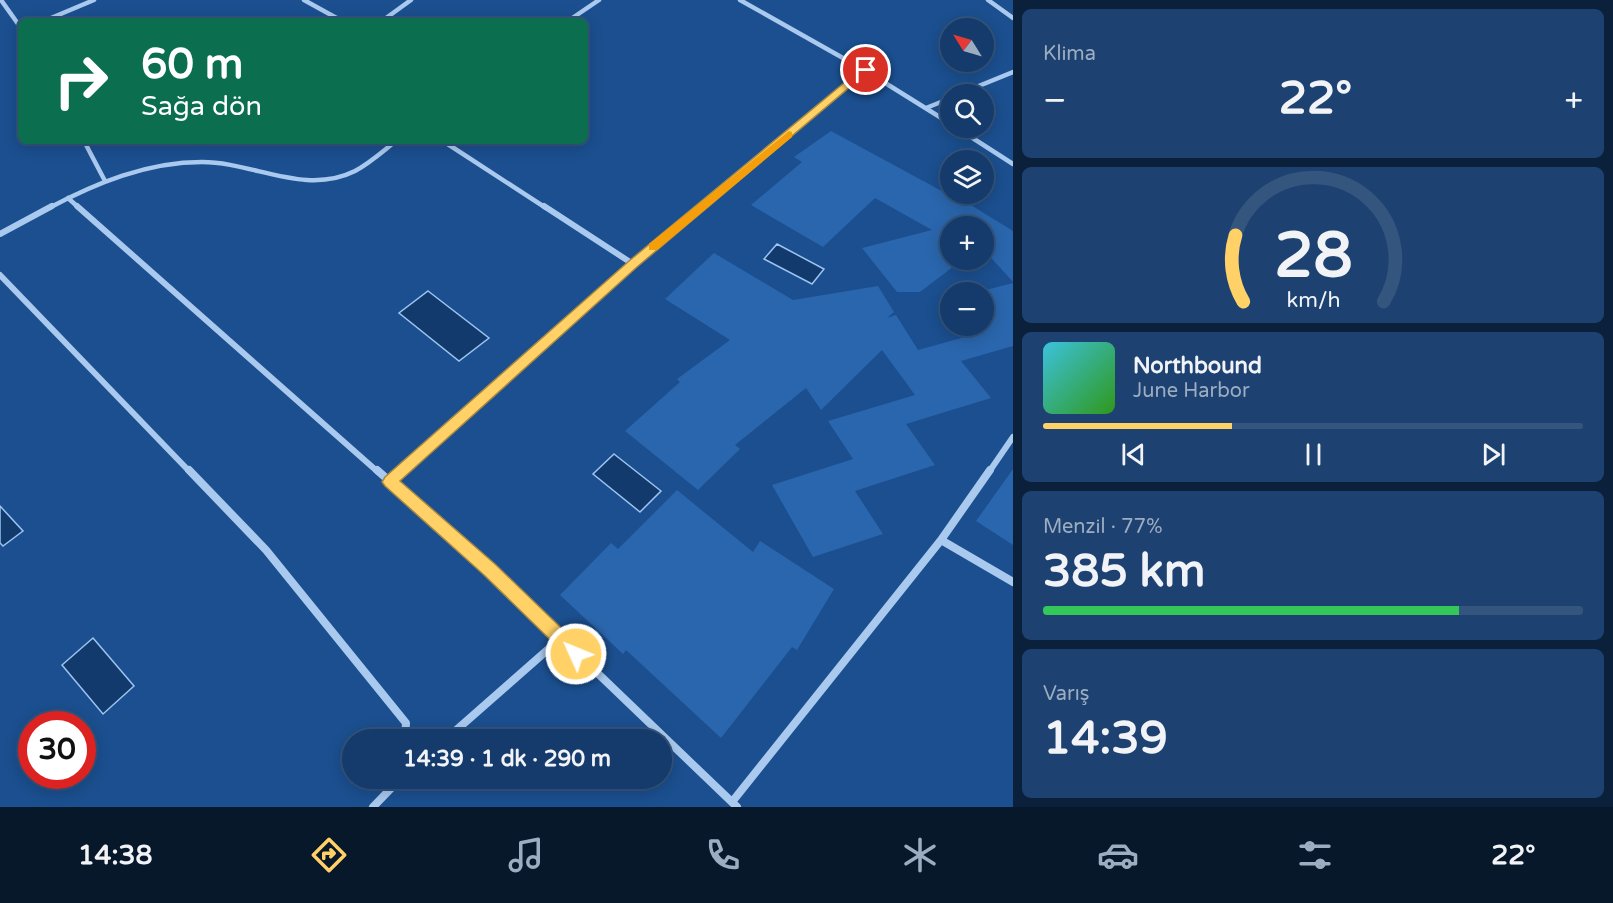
<!DOCTYPE html>
<html lang="tr">
<head>
<meta charset="utf-8">
<style>
	body { margin:0; font-family:"Varela Round",sans-serif; background:#1d4271; color:#f1f3f6; height:100vh; display:flex; flex-direction:column; font-size:22px; white-space:nowrap }
	* { box-sizing:border-box; margin:0 }
	p { font-size:20px; color:#9dadc1 }
	.icon { flex:none; width:33px; height:33px; fill:none; stroke:currentColor; stroke-width:2; stroke-linecap:round; stroke-linejoin:round }
	.map { position:relative; flex:1; overflow:hidden }
	.side { display:flex; flex-direction:column; gap:9px; padding:9px; background:#0b203b; width:600px }
	.side>* { flex:none }
	.hud { position:absolute; left:18px; top:18px; width:570px; height:126px; border-radius:9px; box-shadow:0 3px 15px #0003,0 0 0 2px #33557e; background:#0b6e4f; color:#fff; overflow:hidden }
	.needle { width:39px; rotate:307deg }
	.buttons { position:absolute; left:940px; top:18px; display:grid; gap:12px }
	.buttons a { display:grid; place-items:center; width:54px; height:54px; border-radius:50%; background:#143b6b; box-shadow:0 3px 15px #0003,0 0 0 2px #33557e; font-size:30px }
	.speed { position:absolute; left:18px; top:711px; display:flex; gap:12px; font-size:30px; font-weight:700; text-align:center }
	.speed>* { display:grid; place-content:center; width:78px; height:78px; border-radius:50%; background:#143b6b; box-shadow:0 3px 15px #0003,0 0 0 2px #33557e; line-height:1 }
	.speed .limit { border:9px solid #d22; background:#fff; color:#111 }
	.pin { position:absolute; display:grid; place-items:center; width:51px; height:51px; color:#fff; margin:-26px; border:3px solid #fff; border-radius:50%; box-shadow:0 2px 6px #0007 }
	.me { position:absolute; width:66px; margin:-33px; rotate:314deg; stroke-linejoin:round; filter:drop-shadow(0 0 4px #0008) }
	.turn { display:flex; align-items:center; gap:21px; height:126px; padding:0 24px; font-size:27px }
	.turn .icon { width:78px; height:78px; stroke-width:2.5 }
	.turn b { display:block; font-size:42px; line-height:51px }
	.big { font-size:45px; font-weight:800; line-height:1.1 }
	.side .card { flex:1; display:flex; flex-direction:column; justify-content:center; gap:9px; min-width:0; padding:0 21px; border-radius:9px; background:#1d4271 }
	.side .dial { align-items:center; gap:0 }
	.dial svg { height:156px; overflow:visible; fill:none; stroke:#33557e; stroke-width:7; stroke-linecap:round; text-anchor:middle }
	.dial text { fill:#f1f3f6; stroke:none }
	.song { display:flex; align-items:center; gap:18px }
	.cover { width:72px; height:72px; border-radius:9px; background:linear-gradient(135deg,hsl(190 70% 55%),hsl(110 70% 35%)) }
	.played { height:6px; border-radius:3px; background:linear-gradient(90deg,#ffd166 35%,#33557e 35%) }
	.keys { display:flex; justify-content:space-around; direction:ltr }
	.heat { display:flex; justify-content:space-between; align-items:center; font-size:33px; direction:ltr }
	.charge { height:9px; border-radius:4px; background:linear-gradient(90deg,#34c759 77%,#33557e 0) }
	.trip { position:absolute; left:342px; top:729px; width:330px; height:60px; border-radius:30px; background:#143b6b; box-shadow:0 3px 15px #0003,0 0 0 2px #33557e; font-weight:800; line-height:60px; text-align:center }
	.menu { display:flex; height:96px; justify-content:space-around; align-items:center; background:#08182b; color:#9dadc1 }
	.menu .icon { width:42px; height:42px }
	.menu .current { color:#ffd166 }
	.menu b { font-size:27px; color:#f1f3f6 }
	main { display:flex; flex:1; min-height:0 }
	.map>svg:first-child { display:block }
</style>
</head>
<body>
<main>
<div class="map">
<svg width="1013" height="807" viewBox="0 0 1013 807">
	<rect width="100%" height="100%" fill="#1b4f8f"/>
	<path fill="#123a6d" stroke="#9cc4f0" stroke-width="1.5" d="M777,244L824,269L812,284L764,259Z
		M428,291L489,338L459,361L399,313Z
		M614,454L661,491L640,512L593,474Z
		M0,506L23,531L3,546L0,543Z
		M93,638L134,686L103,714L62,665Z"/>
	<path fill="#2a66ad" d="M831,131L951,196L953,194L1013,231V282L984,250V226H951V260H962L920,292H897L862,248L932,230L875,198L823,247L751,205L802,162L794,157Z
		M714,253L793,300L878,286L894,312L887,318L896,315L918,350L965,337L956,326H984V292H978L1013,283V346L961,361L991,398L906,424L935,465L855,491L883,534L813,557L772,485L853,459L828,421L915,395L882,350L821,410L806,388L735,445L740,449L698,490L625,431L680,382L677,379L730,340L665,299Z
		M1013,469V545L976,521Z
		M677,490L753,552L760,541L834,589L797,650L792,647L721,738L626,650L623,654L560,595L611,543L618,549Z"/>
	<g fill="none" stroke-linecap="round" stroke-linejoin="round">
		<path stroke="#a9c9ee" stroke-width="4.5" d="M1,0L21,28
			M304,0L342,21
			M740,0L866,71L951,124
			M988,0L1013,18
			M44,21L94,0
			M382,21L411,0
			M568,21L599,0
			M959,94L1013,72
			M926,108L951,98
			M957,128L1013,164
			M84,141L105,181
			M443,141L546,208
			M68,198L79,208
			M49,208C96,183 147,162 202,162C253,162 305,196 355,171C370,163 383,151 396,141
			M701,208L866,71"/>
		<path stroke="#a9c9ee" stroke-width="6" d="M77,206L378,472
			M544,206L633,264
			M0,234L52,206
			M0,275L190,472
			M400,472L633,264L703,206
			M989,472L1013,437"/>
		<path stroke="#a9c9ee" stroke-width="8" d="M189,470L266,550L406,723L405,740
			M377,470L490,570L737,807
			M390,481L402,470
			M941,540L990,470
			M445,740L561,638
			M732,802L941,540L1013,582
			M373,807L401,778"/>
	</g>
	<path fill="#ffd166" stroke="#a68842" stroke-width="1.5" d="M862,68L870,70L637,267L400,481L495,564L582,648L585,654L582,660L576,662L571,660L484,575L385,486L382,482L385,477L629,261Z"/>
	<path fill="#f59e0b" d="M789,131L792,132V137L657,250H649V244Z"/>
</svg>
<div class="buttons">
<a><svg class="needle" viewBox="-14 -14 28 28"><path d="M0-13l5 13h-10z" fill="#e53935"/><path d="M0 13l5-13h-10z" fill="#9dadc1"/></svg></a>
<a><svg class="icon" aria-label="search" viewBox="0 0 24 24"><circle cx="10" cy="10" r="6"/><path d="M15 15l6 6"/></svg></a>
<a><svg class="icon" aria-label="layers" viewBox="0 0 24 24"><path d="M12 4l9 5-9 5-9-5zM3 14l9 5 9-5"/></svg></a>
<a>+</a>
<a>−</a>
</div>
<div class="speed"><div class="limit">30</div></div>
<div class="pin" style="left:866px;top:70px;background:#d93025"><svg class="icon" aria-label="arrive" viewBox="0 0 24 24"><path d="M6 21V4h12l-3 4 3 4H6"/></svg></div>
<svg class="me" style="left:576px;top:654px" viewBox="-20 -20 40 40"><circle r="17" fill="#ffd166" stroke="#fff" stroke-width="3"/><path d="M0-11L8 9 0 5-8 9z" fill="#fff"/></svg>
<div class="trip">14:39 · 1 dk · 290 m</div>
<div class="hud">
<div class="turn"><svg class="icon" aria-label="right" viewBox="0 0 24 24"><path d="M7 20v-9h11M14 6l5 5-5 5"/></svg><div><b>60 m</b>Sağa dön</div></div>
</div>
</div>
<section class="side">
<div class="card"><p>Klima</p>
<div class="heat"><a>−</a><b class="big">22°</b><a>+</a></div>
</div>
<div class="card dial"><svg viewBox="0 0 100 80">
<path d="M14 69A42 42 0 1 1 86 69"/>
<path d="M14 69A42 42 0 0 1 10 35" stroke="#ffd166"/>
<text x="50" y="56" font-size="32" font-weight="700">28</text>
<text x="50" y="72" font-size="11">km/h</text>
</svg></div>
<div class="card">
<div class="song"><i class="cover"></i><div><b>Northbound</b><p>June Harbor</p></div></div>
<div class="played"></div>
<div class="keys"><svg class="icon" aria-label="previous" viewBox="0 0 24 24"><path d="M18 5L8 12l10 7zM5 5v14"/></svg><svg class="icon" aria-label="pause" viewBox="0 0 24 24"><path d="M8 5v14M16 5v14"/></svg><svg class="icon" aria-label="next" viewBox="0 0 24 24"><path d="M6 5l10 7-10 7zM19 5v14"/></svg></div>
</div>
<div class="card"><p>Menzil · 77%</p><b class="big">385 km</b><div class="charge"></div></div>
<div class="card"><p>Varış</p><b class="big">14:39</b></div>
</section>
</main>
<nav class="menu">
<b>14:38</b>
<svg class="icon current" aria-label="directions" viewBox="0 0 24 24"><path d="M12 3l9 9-9 9-9-9zM9 14v-3h6M13 9l2 2-2 2"/></svg>
<svg class="icon" aria-label="music" viewBox="0 0 24 24"><path d="M9 18V5l10-2v13"/><circle cx="6" cy="18" r="3"/><circle cx="16" cy="16" r="3"/></svg>
<svg class="icon" aria-label="phone" viewBox="0 0 24 24"><path d="M5 4h4l2 5-3 2q2 4 5 5l2-3 5 2v4C11 20 4 13 5 4z"/></svg>
<svg class="icon" aria-label="climate" viewBox="0 0 24 24"><path d="M12 3v18M4 7l16 10M4 17L20 7"/></svg>
<svg class="icon" aria-label="car" viewBox="0 0 24 24"><path d="M5 17H2v-5l4-1 3-4h7l3 4 3 1v5h-3M9 17h6M6 11h13"/><circle cx="7" cy="17" r="2"/><circle cx="17" cy="17" r="2"/></svg>
<svg class="icon" aria-label="filters" viewBox="0 0 24 24"><path d="M4 7h16M4 17h16"/><circle cx="9" cy="7" r="2"/><circle cx="15" cy="17" r="2"/></svg>
<b>22°</b>
</nav>
</body>
</html>
